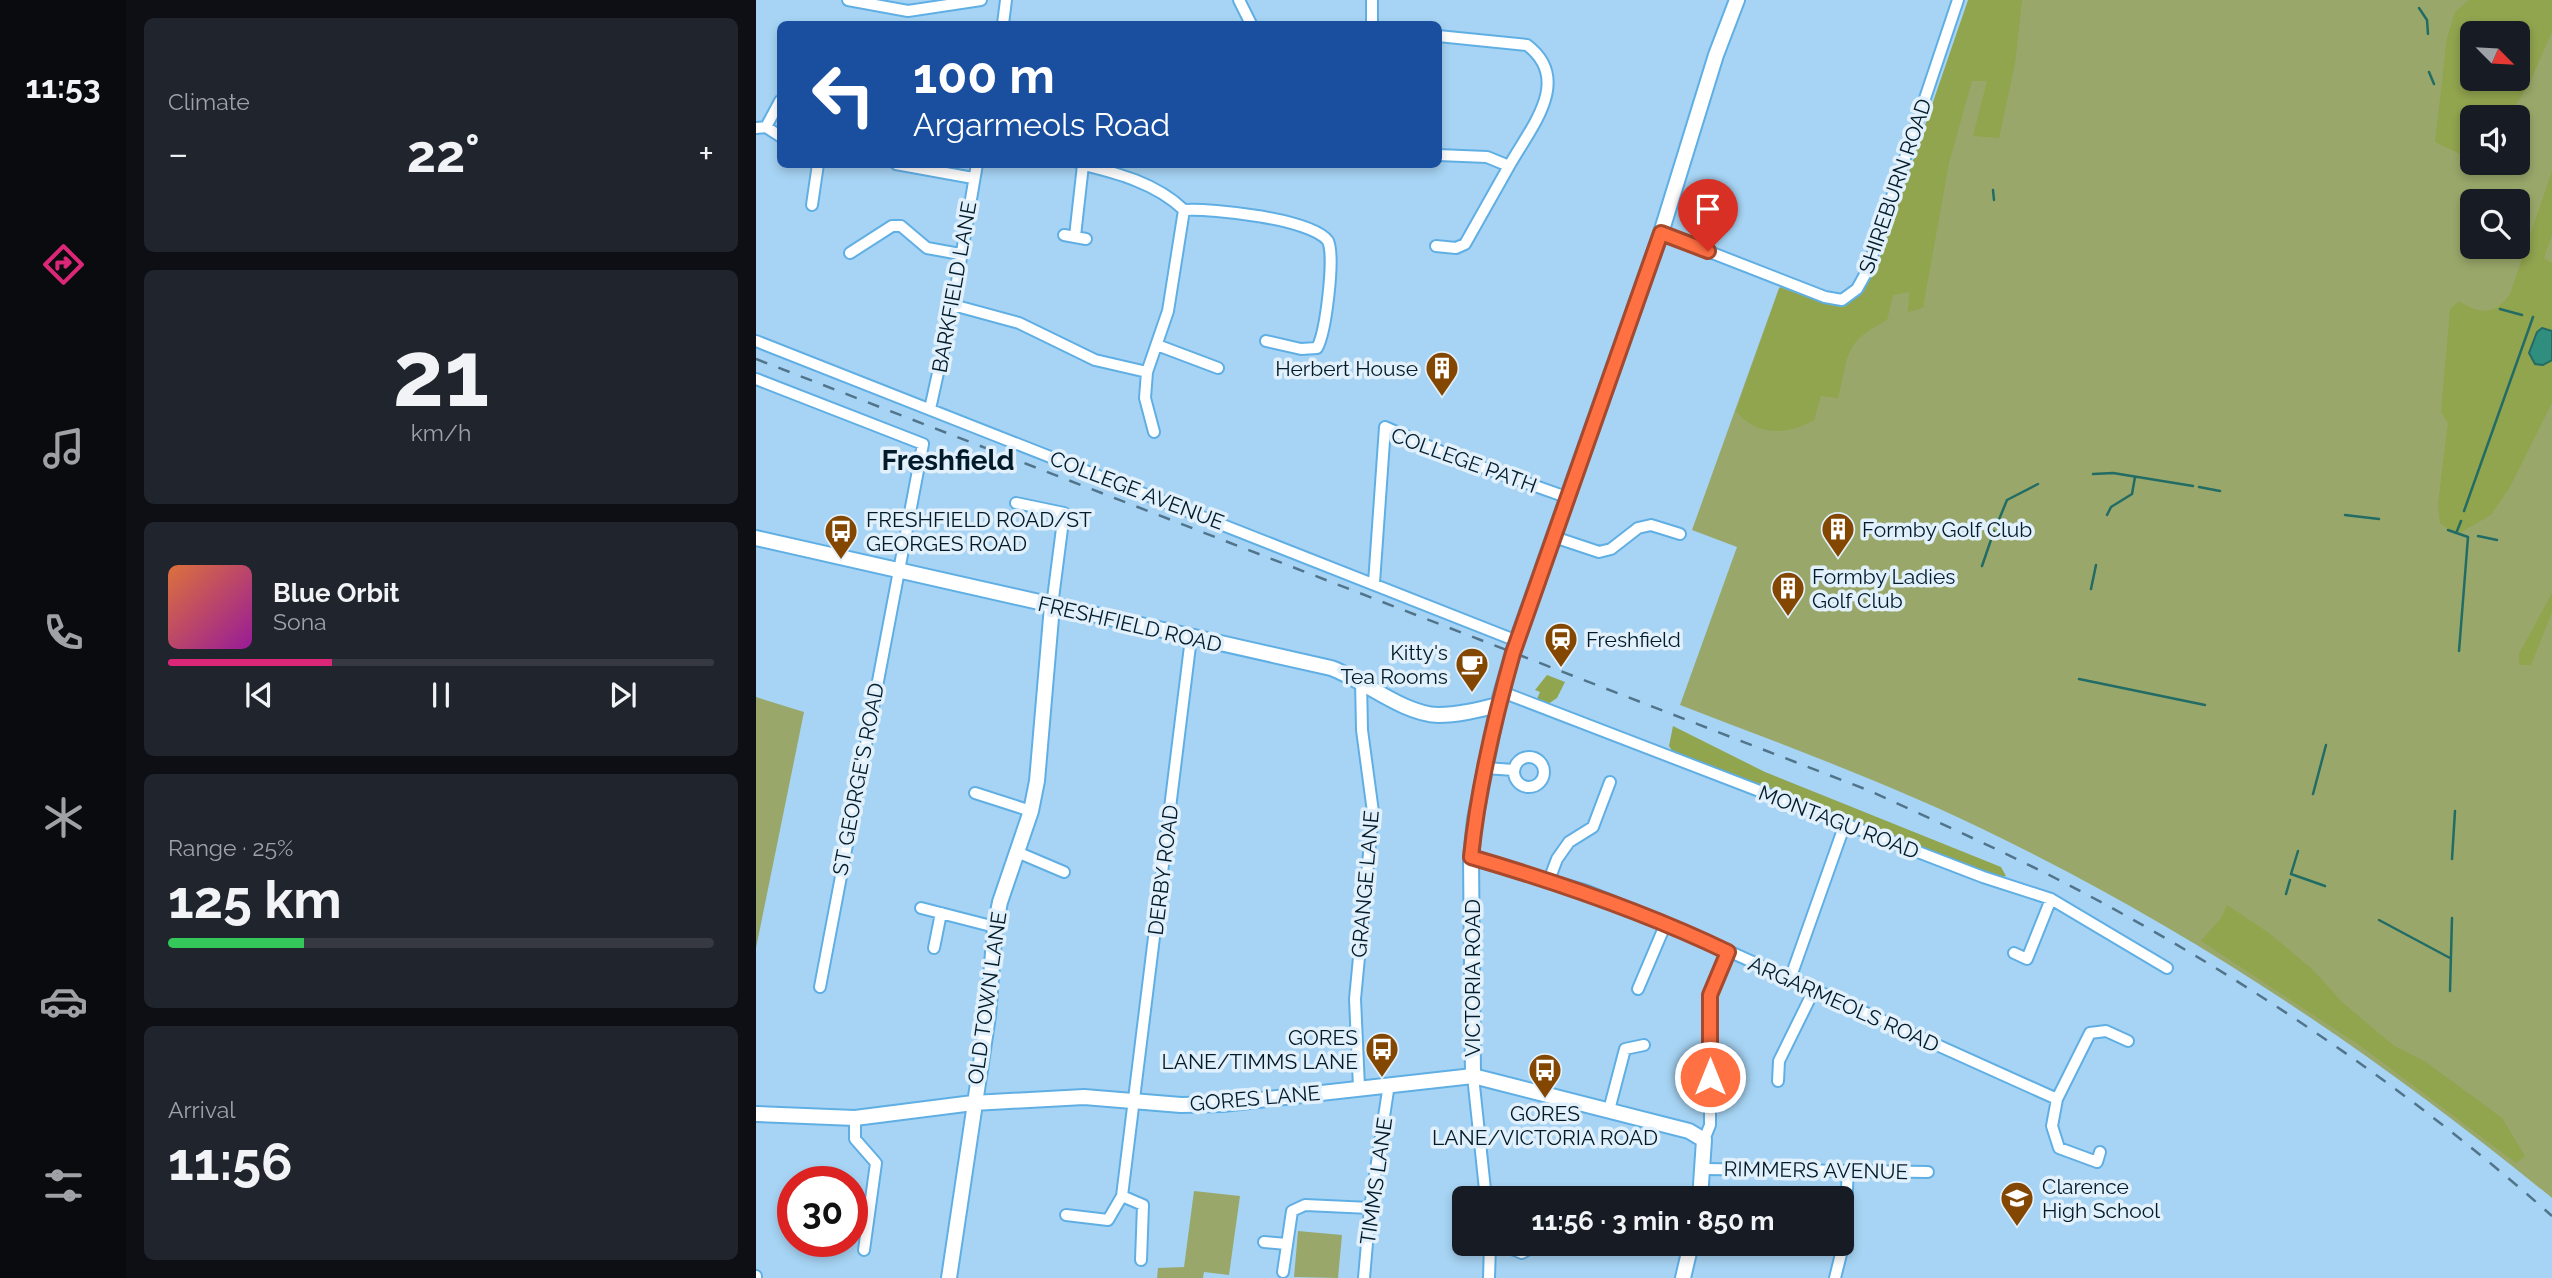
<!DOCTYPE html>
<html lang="en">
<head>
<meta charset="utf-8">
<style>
	body { margin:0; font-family:Raleway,sans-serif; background:#20242c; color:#f1f3f6; height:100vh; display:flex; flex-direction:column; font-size:26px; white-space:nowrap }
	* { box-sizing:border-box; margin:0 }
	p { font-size:23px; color:#9ea1a6 }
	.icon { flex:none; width:38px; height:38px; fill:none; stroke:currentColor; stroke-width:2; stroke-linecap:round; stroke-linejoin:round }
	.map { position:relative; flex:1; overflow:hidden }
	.panel { display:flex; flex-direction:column; gap:18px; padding:18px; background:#0d0f14; width:630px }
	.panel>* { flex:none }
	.banner { position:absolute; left:21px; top:21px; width:665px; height:147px; border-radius:10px; box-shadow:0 4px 10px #0003; background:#1a4fa0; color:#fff; overflow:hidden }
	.needle { width:46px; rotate:114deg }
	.fabs { position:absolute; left:1704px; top:21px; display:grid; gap:14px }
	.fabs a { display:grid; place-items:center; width:70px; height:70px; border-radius:10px; background:#171b24; box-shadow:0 4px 10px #0003; font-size:35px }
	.speed { position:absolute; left:21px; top:1166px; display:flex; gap:14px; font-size:35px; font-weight:700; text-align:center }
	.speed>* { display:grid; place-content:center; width:91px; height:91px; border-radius:50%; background:#171b24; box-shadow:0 4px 10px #0003; line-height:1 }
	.speed .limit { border:10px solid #d22; background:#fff; color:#111 }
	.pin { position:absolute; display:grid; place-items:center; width:60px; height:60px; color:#fff; margin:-72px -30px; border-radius:50% 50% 50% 0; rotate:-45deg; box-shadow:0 0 7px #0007 }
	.pin .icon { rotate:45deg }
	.me { position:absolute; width:77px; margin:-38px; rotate:0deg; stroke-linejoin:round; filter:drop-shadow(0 0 5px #0008) }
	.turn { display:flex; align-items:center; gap:24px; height:147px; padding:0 21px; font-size:32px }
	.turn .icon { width:91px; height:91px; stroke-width:2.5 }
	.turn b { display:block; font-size:49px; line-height:60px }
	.big { font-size:52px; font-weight:700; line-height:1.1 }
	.panel .widget { flex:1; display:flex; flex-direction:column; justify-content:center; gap:10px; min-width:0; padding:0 24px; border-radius:10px; background:#20242c }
	.panel .dial { align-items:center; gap:0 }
	.dial b { font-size:91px; line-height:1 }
	.song { display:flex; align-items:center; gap:21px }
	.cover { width:84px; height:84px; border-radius:10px; background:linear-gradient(135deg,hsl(20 70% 55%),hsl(300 70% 35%)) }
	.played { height:7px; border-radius:4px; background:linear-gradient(90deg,#db2777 30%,#363941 30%) }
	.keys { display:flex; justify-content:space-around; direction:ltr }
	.heat { display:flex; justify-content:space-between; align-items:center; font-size:38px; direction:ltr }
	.charge { height:10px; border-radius:5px; background:linear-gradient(90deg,#34c759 25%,#363941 0) }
	.trip { position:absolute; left:696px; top:1186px; width:402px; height:70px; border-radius:10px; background:#171b24; box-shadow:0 4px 10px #0003; font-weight:700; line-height:70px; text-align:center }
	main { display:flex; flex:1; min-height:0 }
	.menu { display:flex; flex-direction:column; width:126px; justify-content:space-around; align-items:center; background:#090b0e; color:#9ea1a6 }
	.menu .icon { width:49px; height:49px }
	.menu .active { color:#db2777 }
	.menu b { font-size:32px; color:#f1f3f6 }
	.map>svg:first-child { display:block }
</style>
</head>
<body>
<main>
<nav class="menu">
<b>11:53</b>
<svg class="icon active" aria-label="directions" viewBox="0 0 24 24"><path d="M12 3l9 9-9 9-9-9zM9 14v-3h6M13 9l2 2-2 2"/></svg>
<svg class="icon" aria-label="music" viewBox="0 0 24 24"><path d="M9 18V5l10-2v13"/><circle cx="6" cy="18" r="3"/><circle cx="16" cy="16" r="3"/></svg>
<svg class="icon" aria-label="phone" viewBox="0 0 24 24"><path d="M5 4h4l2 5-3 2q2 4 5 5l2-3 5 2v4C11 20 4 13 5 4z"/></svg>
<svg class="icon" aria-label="climate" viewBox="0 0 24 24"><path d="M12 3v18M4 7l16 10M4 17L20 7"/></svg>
<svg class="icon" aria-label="car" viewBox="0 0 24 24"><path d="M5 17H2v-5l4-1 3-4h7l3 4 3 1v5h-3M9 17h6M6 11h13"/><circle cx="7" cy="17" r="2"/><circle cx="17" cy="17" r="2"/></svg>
<svg class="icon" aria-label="filters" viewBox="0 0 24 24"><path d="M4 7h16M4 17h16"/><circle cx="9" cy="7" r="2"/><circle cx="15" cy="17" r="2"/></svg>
</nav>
<section class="panel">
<div class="widget"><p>Climate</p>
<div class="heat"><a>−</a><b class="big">22°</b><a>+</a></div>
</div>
<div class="widget dial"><b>21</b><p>km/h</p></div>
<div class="widget">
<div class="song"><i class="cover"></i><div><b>Blue Orbit</b><p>Sona</p></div></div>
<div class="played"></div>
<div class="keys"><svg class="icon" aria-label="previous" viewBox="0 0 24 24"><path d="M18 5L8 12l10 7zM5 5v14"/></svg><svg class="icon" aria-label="pause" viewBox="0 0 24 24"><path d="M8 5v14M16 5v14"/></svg><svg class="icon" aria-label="next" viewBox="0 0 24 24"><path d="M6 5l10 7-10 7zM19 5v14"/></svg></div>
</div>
<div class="widget"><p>Range · 25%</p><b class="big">125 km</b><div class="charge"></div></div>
<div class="widget"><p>Arrival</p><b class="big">11:56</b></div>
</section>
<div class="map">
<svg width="1796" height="1278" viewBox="0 0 1796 1278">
	<rect width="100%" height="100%" fill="#a7d4f4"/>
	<path fill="#99a86a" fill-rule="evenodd" d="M1232,0H1796V1198C1623,1057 1448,938 1247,839C1143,787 1033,747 924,705L981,547L936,530L1023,288L1085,307L1113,288ZM1717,33H1762V79H1717ZM1717,117H1762V163H1717ZM1717,201H1762V247H1717Z
		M0,697L48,712L0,948Z
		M438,1191L484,1196L473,1275L448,1272L447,1278H401L402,1268L428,1267Z
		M542,1231L586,1235L582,1278L538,1277Z"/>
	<path fill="#91a44e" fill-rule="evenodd" d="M1212,0H1266L1259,64L1243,138L1217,136L1231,81H1216L1193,163L1167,308L1152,312L1153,292L1137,295L1131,320C1087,343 1094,353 1082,398L1065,396L1058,420C1032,435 1001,437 980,411L1024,287L1069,304L1088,306L1105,293L1119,271Z
		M1713,0H1796V32L1772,86L1752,117H1717V160L1679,142L1691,38L1699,12ZM1762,33V79H1717V33Z
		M1796,171V235L1788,258L1796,263V403L1754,487L1735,515L1700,535L1684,523L1682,504L1692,423L1685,412L1694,309L1703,301C1724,315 1739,315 1754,294Z
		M1796,593V612L1775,665H1763V654Z
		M791,675L809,682L801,698L792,704L781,699L784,692L779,690Z
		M917,726L1009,772L1245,867L1250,876L1242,878L917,752L913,746Z
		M1471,905L1513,933L1557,970L1587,1003L1637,1045L1670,1062L1746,1118L1769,1156L1760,1163L1606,1047L1445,941L1465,918Z"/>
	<path fill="#2f8e7e" stroke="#226c65" stroke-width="2" d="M1786,328L1796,331V360L1787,365L1779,364L1773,353L1781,332Z"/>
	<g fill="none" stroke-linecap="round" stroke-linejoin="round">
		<path stroke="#226c65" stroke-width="2.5" d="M1663,8L1671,20L1672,34
			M1673,72L1678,84
			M1237,190L1238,200
			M1744,309L1766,315
			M1337,474L1357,473L1437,486
			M1443,487L1464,491
			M1708,511L1777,317
			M1351,515L1355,507L1376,494L1379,477
			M1589,515L1623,519
			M1242,522L1251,500L1282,484
			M1692,530L1712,537L1703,651
			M1701,531L1705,521
			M1722,536L1741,540
			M1226,566L1238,531
			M1335,589L1340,565
			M1323,679L1449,705
			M1557,794L1570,745
			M1542,851L1535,874L1569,886
			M1696,859L1699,811
			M1530,894L1534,880
			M1623,920L1694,958
			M1694,991L1696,918"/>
		<defs>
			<path id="street" d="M92,0L152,11L225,0
				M483,0L495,24
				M247,24L250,0
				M616,24V0
				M682,36L771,45C817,80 775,127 753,166L731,157L682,155
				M10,127L24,101
				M0,128L10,127L24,136
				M140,164L217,178
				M56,205L62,164
				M428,210C457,208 556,219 572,241C579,257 570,332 561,348L545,349L510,341
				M905,233L1069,297L1086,300L1101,289L1111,271L1202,0
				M308,235L330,239
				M319,236L327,165
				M680,246L700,248L709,244L753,166
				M94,253L136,226H145L171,248L204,254
				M197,305L263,323L339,360L391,372L412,311L428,210C400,183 361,173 324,164
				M0,341L761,641
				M401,345L462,368
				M391,372L389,398L398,432
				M0,379L167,444L64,987
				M174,409L197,305L221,164
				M260,503L308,513L296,606
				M798,537L843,552L855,549L882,528L895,525L924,534
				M618,583L629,427L695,456L813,498
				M746,692L1227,877L1295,899L1411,968
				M758 772a15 15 0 1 1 30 0a15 15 0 1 1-30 0Z
				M729,768L758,770
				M219,793L275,811
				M261,852L308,872
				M715,857L831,891L910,923L1301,1099
				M793,880L801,859L813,842L837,827L854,782
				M165,908L239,927
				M178,948L185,913
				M1258,953L1271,959L1295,899
				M1034,979L1089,824
				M882,989L910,923
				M717,1076L730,1199
				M1022,1081L1023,1061L1058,990
				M603,1087L599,999L617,812L606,730L605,681
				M853,1110L869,1049L888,1045
				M99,1118V1139L120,1163L108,1250
				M948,1140L954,1125V995L972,952
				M1344,1152L1341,1162L1303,1148L1296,1126L1301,1099L1334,1033L1350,1031L1372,1041
				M948,1169L1172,1172
				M366,1196L387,1205L385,1260
				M310,1215L352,1220L366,1196L435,638
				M508,1242L530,1244
				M744,1244L766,1253L782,1244
				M527,1272L536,1211L549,1205L614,1208
				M0,1276V1278
				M608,1278L614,1208L633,1084
				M733,1278L734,1244
				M1079,1278L1088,1242L1092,1170"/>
			<path id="secondary" d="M0,538L575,668C608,680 647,714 682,715C702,715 722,710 742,705
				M717,1076L715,857L719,819L742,705L758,649L905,233L960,55L981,0
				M0,1114L99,1118L217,1103L328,1097L425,1105L467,1104L717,1076L933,1131L948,1140L944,1199
				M193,1278L232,1016L239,927L244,902L275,811L281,781L296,606
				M927,1278L935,1244"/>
		</defs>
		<use href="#street" stroke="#60afe4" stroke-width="14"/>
		<use href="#secondary" stroke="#60afe4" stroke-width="18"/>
		<use href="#street" stroke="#fff" stroke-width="10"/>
		<use href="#secondary" stroke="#fff" stroke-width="14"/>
		<path stroke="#51748b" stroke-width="2.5" stroke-dasharray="12 12" stroke-linecap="butt" d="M0,359L1114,791C1177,820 1240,848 1301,879C1475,968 1650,1086 1796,1216"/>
	</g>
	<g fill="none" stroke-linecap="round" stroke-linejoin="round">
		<defs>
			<path id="route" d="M952,251L905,233L757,653C738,720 722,788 715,857C804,883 889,912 972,952L954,995V1077"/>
		</defs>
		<use href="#route" stroke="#a6492c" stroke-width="18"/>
		<use href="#route" stroke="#ff7043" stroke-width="12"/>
	</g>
	<defs>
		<symbol id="building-pin" viewBox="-11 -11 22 30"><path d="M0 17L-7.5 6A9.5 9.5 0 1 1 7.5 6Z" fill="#844702" stroke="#e1f0fb"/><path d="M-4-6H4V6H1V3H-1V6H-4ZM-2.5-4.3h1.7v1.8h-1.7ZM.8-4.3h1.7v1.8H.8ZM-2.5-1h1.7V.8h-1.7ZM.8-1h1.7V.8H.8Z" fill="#fff"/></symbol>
		<symbol id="bus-pin" viewBox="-11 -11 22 30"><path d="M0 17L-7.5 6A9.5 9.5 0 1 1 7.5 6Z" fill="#844702" stroke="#e1f0fb"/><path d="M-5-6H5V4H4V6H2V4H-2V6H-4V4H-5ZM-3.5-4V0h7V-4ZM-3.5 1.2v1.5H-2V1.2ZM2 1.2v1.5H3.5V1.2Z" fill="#fff"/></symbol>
		<symbol id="station-pin" viewBox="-11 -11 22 30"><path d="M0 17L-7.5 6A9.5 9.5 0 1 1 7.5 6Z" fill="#844702" stroke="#e1f0fb"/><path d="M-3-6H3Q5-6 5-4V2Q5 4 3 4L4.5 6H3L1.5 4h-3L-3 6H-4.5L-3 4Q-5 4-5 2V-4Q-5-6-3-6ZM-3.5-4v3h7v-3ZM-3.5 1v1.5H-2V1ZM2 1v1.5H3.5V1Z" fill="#fff"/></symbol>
		<symbol id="cafe-pin" viewBox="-11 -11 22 30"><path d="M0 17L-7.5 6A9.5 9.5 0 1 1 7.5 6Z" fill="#844702" stroke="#e1f0fb"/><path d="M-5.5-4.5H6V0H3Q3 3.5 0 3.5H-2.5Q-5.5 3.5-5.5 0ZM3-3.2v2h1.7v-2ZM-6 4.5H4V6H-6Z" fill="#fff"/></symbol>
		<symbol id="school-pin" viewBox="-11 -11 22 30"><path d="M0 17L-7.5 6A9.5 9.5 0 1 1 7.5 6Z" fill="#844702" stroke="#e1f0fb"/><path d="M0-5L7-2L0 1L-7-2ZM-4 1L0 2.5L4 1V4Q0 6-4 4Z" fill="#fff"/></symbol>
	</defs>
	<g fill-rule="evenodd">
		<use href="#building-pin" x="667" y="349" width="38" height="52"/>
		<use href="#building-pin" x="1063" y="510" width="38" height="52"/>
		<use href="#bus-pin" x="66" y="512" width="38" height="52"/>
		<use href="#building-pin" x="1013" y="569" width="38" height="52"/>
		<use href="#station-pin" x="786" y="620" width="38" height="52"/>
		<use href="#cafe-pin" x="697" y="645" width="38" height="52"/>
		<use href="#bus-pin" x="607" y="1030" width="38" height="52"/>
		<use href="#bus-pin" x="770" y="1051" width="38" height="52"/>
		<use href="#school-pin" x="1242" y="1179" width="38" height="52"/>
	</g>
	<g text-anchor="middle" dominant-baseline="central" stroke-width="7" stroke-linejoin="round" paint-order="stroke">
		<g font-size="21" fill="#021b2a" stroke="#e1f0fb">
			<text transform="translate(1139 186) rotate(-71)">SHIREBURN ROAD</text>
			<text transform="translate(198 287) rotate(-80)">BARKFIELD LANE</text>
			<text transform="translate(708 460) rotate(20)">COLLEGE PATH</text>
			<text transform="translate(381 490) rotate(21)">COLLEGE AVENUE</text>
			<text transform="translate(374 624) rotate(13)">FRESHFIELD ROAD</text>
			<text transform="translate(102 779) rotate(-79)">ST GEORGE'S ROAD</text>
			<text transform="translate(1083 822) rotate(21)">MONTAGU ROAD</text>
			<text transform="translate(407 870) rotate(-83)">DERBY ROAD</text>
			<text transform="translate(609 884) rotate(-85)">GRANGE LANE</text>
			<text transform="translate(716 978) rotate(-90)">VICTORIA ROAD</text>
			<text transform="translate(231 998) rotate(-82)">OLD TOWN LANE</text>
			<text transform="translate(1088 1004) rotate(24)">ARGARMEOLS ROAD</text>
			<text transform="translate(499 1098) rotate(-5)">GORES LANE</text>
			<text transform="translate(1060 1170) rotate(1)">RIMMERS AVENUE</text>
			<text transform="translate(620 1181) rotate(-82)">TIMMS LANE</text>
		</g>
		<g font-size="21" fill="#021b2a" stroke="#e1f0fb" text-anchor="start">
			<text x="662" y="368" text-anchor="end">Herbert House</text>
			<text x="110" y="519">FRESHFIELD ROAD/ST<tspan x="110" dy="24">GEORGES ROAD</tspan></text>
			<text x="1106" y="529">Formby Golf Club</text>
			<text x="1056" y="576">Formby Ladies<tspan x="1056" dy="24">Golf Club</tspan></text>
			<text x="830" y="639">Freshfield</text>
			<text x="692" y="652" text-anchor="end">Kitty's<tspan x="692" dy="24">Tea Rooms</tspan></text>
			<text x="602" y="1037" text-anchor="end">GORES<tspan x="602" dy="24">LANE/TIMMS LANE</tspan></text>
			<text x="789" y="1113" text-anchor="middle">GORES<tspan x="789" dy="24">LANE/VICTORIA ROAD</tspan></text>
			<text x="1286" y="1186">Clarence<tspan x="1286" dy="24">High School</tspan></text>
		</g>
		<g font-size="28" font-weight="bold" fill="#021b2a" stroke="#e1f0fb">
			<text x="192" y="460">Freshfield</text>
		</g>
	</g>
</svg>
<div class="fabs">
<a><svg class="needle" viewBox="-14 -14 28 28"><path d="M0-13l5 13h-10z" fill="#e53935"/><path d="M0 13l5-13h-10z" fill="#9ea1a6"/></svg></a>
<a><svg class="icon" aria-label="sound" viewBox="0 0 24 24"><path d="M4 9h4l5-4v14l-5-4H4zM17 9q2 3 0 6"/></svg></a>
<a><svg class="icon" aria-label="search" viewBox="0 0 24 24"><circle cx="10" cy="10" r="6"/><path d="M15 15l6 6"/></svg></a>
</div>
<div class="speed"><div class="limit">30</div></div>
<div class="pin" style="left:952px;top:251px;background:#d93025"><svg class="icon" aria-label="arrive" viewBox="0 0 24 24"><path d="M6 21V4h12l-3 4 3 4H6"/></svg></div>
<svg class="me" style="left:954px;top:1077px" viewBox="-20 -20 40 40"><circle r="17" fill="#ff7043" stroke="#fff" stroke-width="3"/><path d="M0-11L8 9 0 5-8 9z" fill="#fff"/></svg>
<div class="trip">11:56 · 3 min · 850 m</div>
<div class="banner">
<div class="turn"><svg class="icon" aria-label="left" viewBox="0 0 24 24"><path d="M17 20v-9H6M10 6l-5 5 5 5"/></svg><div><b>100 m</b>Argarmeols Road</div></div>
</div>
</div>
</main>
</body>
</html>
